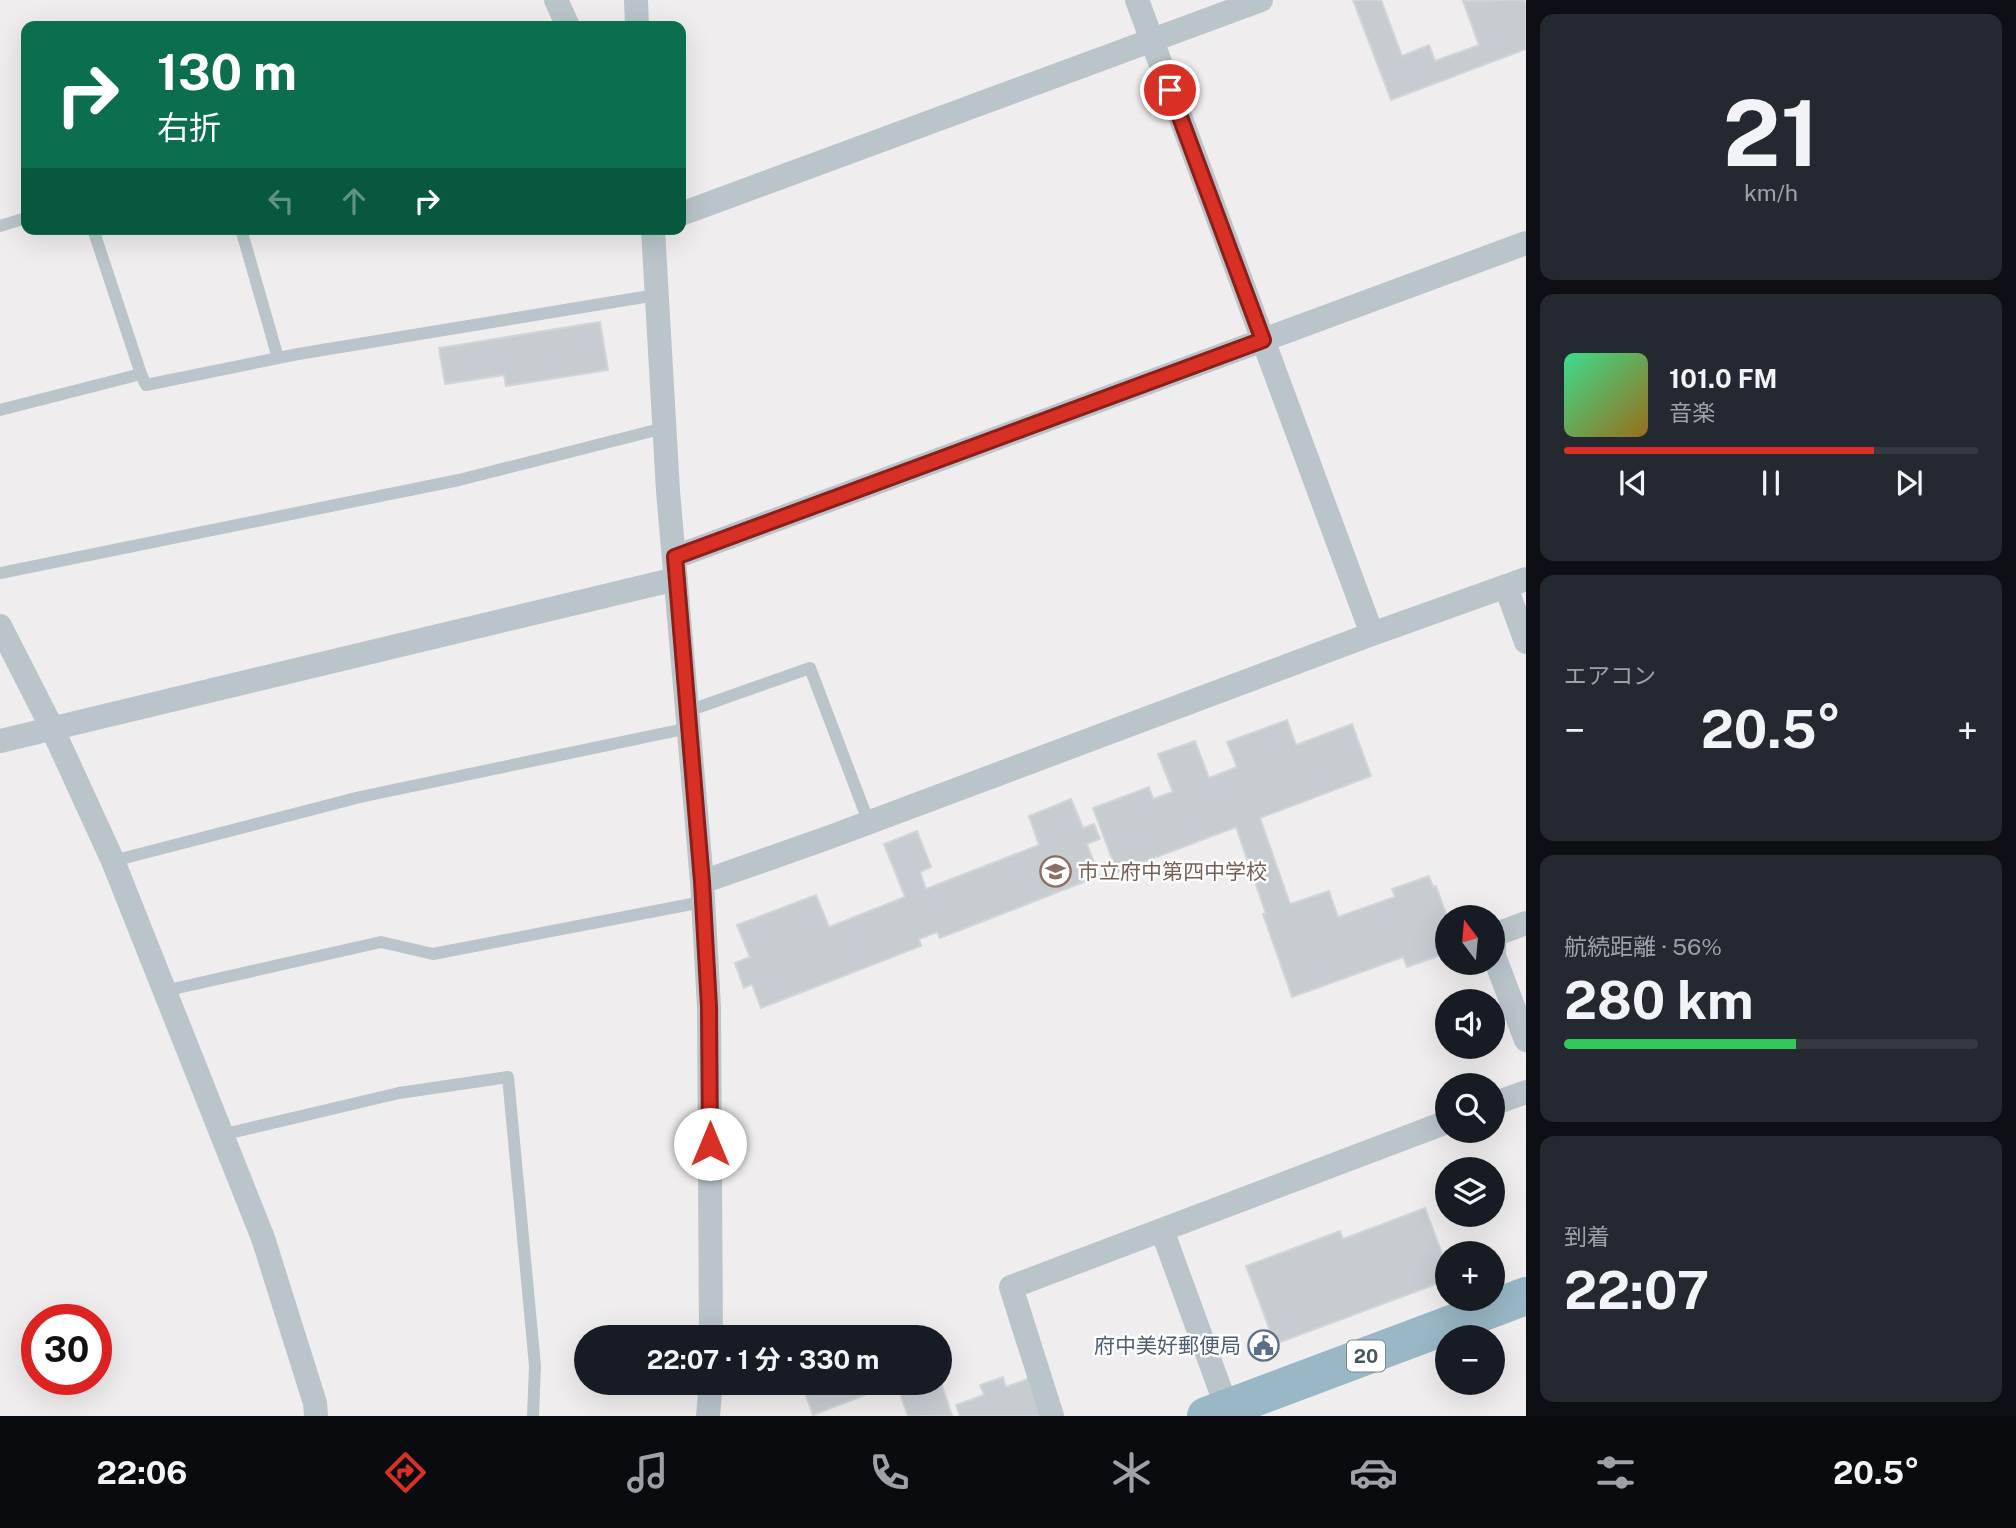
<!DOCTYPE html>
<html lang="ja">
<head>
<meta charset="utf-8">
<style>
	body { margin:0; font-family:"Public Sans","Noto Sans JP",sans-serif; background:#242831; color:#f1f3f6; height:100vh; display:flex; flex-direction:column; font-size:26px; white-space:nowrap }
	* { box-sizing:border-box; margin:0 }
	p { font-size:23px; color:#9ea1a6 }
	.icon { flex:none; width:38px; height:38px; fill:none; stroke:currentColor; stroke-width:2; stroke-linecap:round; stroke-linejoin:round }
	.map { position:relative; flex:1; overflow:hidden }
	.panel { display:flex; flex-direction:column; gap:14px; padding:14px; background:#0d0f14; width:490px }
	.panel>* { flex:none }
	.guide { position:absolute; left:21px; top:21px; width:665px; height:214px; border-radius:14px; box-shadow:0 7px 28px #0002; background:#0b6e4f; color:#fff; overflow:hidden }
	.needle { width:46px; rotate:344deg }
	.tools { position:absolute; left:1435px; top:905px; display:grid; gap:14px }
	.tools a { display:grid; place-items:center; width:70px; height:70px; border-radius:50%; background:#171b24; box-shadow:0 7px 28px #0002; font-size:35px }
	.speed { position:absolute; left:21px; top:1304px; display:flex; gap:14px; font-size:35px; font-weight:700; text-align:center }
	.speed>* { display:grid; place-content:center; width:91px; height:91px; border-radius:50%; background:#171b24; box-shadow:0 7px 28px #0002; line-height:1 }
	.speed .limit { border:10px solid #d22; background:#fff; color:#111 }
	.pin { position:absolute; display:grid; place-items:center; width:60px; height:60px; color:#fff; margin:-30px; border:4px solid #fff; border-radius:50%; box-shadow:0 2px 7px #0007 }
	.me { position:absolute; width:77px; margin:-38px; rotate:0deg; stroke-linejoin:round; filter:drop-shadow(0 0 5px #0008) }
	.turn { display:flex; align-items:center; gap:24px; height:147px; padding:0 21px; font-size:32px }
	.turn .icon { width:91px; height:91px; stroke-width:2.5 }
	.turn b { display:block; font-size:49px; line-height:60px }
	.lanes { display:flex; align-items:center; height:66px; padding:0 21px; background:#0003; justify-content:center; gap:35px; direction:ltr }
	.lanes .off { opacity:.35 }
	.big { font-size:52px; font-weight:700; line-height:1.1 }
	.panel .widget { flex:1; display:flex; flex-direction:column; justify-content:center; gap:10px; min-width:0; padding:0 24px; border-radius:14px; background:#242831 }
	.panel .dial { align-items:center; gap:0 }
	.dial b { font-size:91px; line-height:1 }
	.song { display:flex; align-items:center; gap:21px }
	.cover { width:84px; height:84px; border-radius:10px; background:linear-gradient(135deg,hsl(150 70% 55%),hsl(40 70% 35%)) }
	.played { height:7px; border-radius:4px; background:linear-gradient(90deg,#d93025 75%,#363941 75%) }
	.keys { display:flex; justify-content:space-around; direction:ltr }
	.heat { display:flex; justify-content:space-between; align-items:center; font-size:38px; direction:ltr }
	.charge { height:10px; border-radius:5px; background:linear-gradient(90deg,#34c759 56%,#363941 0) }
	.trip { position:absolute; left:574px; top:1325px; width:378px; height:70px; border-radius:35px; background:#171b24; box-shadow:0 7px 28px #0002; font-weight:700; line-height:70px; text-align:center }
	.menu { display:flex; height:112px; justify-content:space-around; align-items:center; background:#090b0e; color:#9ea1a6 }
	.menu .icon { width:49px; height:49px }
	.menu .selected { color:#d93025 }
	.menu b { font-size:32px; color:#f1f3f6 }
	main { display:flex; flex:1; min-height:0 }
	.map>svg:first-child { display:block }
</style>
</head>
<body>
<main>
<div class="map">
<svg width="1526" height="1416" viewBox="0 0 1526 1416">
	<rect width="100%" height="100%" fill="#f0edee"/>
	<path fill="#c7ccd0" stroke="#d1d5d9" stroke-width="2" d="M1353,0H1381L1402,56L1429,45L1435,61L1479,45L1463,1L1524,0L1526,6V49L1391,100Z
		M600,322L608,370L506,386L504,375L445,384L439,348Z
		M1287,720L1296,745L1352,724L1371,776L1260,818L1290,904L1329,891L1338,917L1395,897L1392,889L1429,876L1433,887L1436,886L1447,917V953L1407,967L1403,957L1292,997L1263,914H1266L1236,827L1117,872L1093,808L1149,787L1153,799L1173,792L1158,754L1195,741L1209,778L1237,767L1227,742Z
		M1071,799L1083,828L1094,824L1100,839L1087,844L1099,876L940,938L937,932L919,939L921,946L761,1008L752,984L744,988L735,963L750,957L737,925L816,895L829,927L905,897L884,844L917,831L931,867L920,872L926,889L1039,845L1029,816Z
		M1425,1208L1447,1267V1280L1275,1344L1246,1266L1340,1231L1343,1239Z
		M1003,1377L1006,1387L1030,1378L1044,1416H960L956,1405L984,1395L980,1385Z
		M940,1379L952,1416H908L896,1382H940Z
		M801,1382H875L878,1390L813,1415Z"/>
	<g fill="none" stroke-linecap="round" stroke-linejoin="round">
		<path stroke="#b9c5cb" stroke-width="12" d="M0,226L26,218
			M93,229L141,374
			M241,229L278,358
			M0,410L141,374L146,385L298,354L656,295
			M0,573L459,480L664,428
			M688,711L810,668L869,823
			M113,861L360,797L689,728
			M164,991L381,942L433,954L702,902
			M221,1135L399,1093L508,1077L535,1366L533,1416"/>
		<path stroke="#b9c5cb" stroke-width="24" d="M556,0L568,26
			M636,0L637,26
			M1137,0L1372,634
			M681,214L1261,0
			M653,229L668,491L702,882L709,1007L711,1337
			M675,557L1526,243
			M1506,587L1526,642
			M0,626L52,728L113,861L263,1238L315,1403L316,1416
			M0,741L676,579
			M702,882L830,837L1372,634L1526,579
			M1526,923L1494,935V956L1526,1040
			M1493,1104L1526,1092
			M1162,1230L1227,1408
			M708,1416L711,1382
			M1052,1416L1011,1287L1447,1122"/>
		<path stroke="#99b7c5" stroke-width="38" d="M1206,1416L1526,1296"/>
	</g>
	<g fill="none" stroke-linecap="round" stroke-linejoin="round">
		<defs>
			<path id="route" d="M710,1144L709,1007L702,882L675,557L1263,340L1170,90"/>
		</defs>
		<use href="#route" stroke="#8d1f18" stroke-width="18"/>
		<use href="#route" stroke="#d93025" stroke-width="12"/>
	</g>
	<defs>
		<symbol id="school-ring" viewBox="-11 -11 22 22"><circle r="9.5" fill="#fff" stroke="#8d6e63" stroke-width="1.5"/><path d="M0-5L7-2L0 1L-7-2ZM-4 1L0 2.5L4 1V4Q0 6-4 4Z" fill="#8d6e63"/></symbol>
		<symbol id="civic-ring" viewBox="-11 -11 22 22"><circle r="9.5" fill="#fff" stroke="#5c6f8a" stroke-width="1.5"/><path d="M-.6-6.5H3V-4.5H.6V-3L4-1V1h2V6H-6V1h2V-1L-.6-3ZM-1.2 2.5V6h2.4V2.5Z" fill="#5c6f8a"/></symbol>
	</defs>
	<g fill-rule="evenodd">
		<use href="#school-ring" x="1038" y="854" width="35" height="35"/>
		<use href="#civic-ring" x="1246" y="1328" width="35" height="35"/>
	</g>
	<g text-anchor="middle" dominant-baseline="central" stroke-width="5" stroke-linejoin="round" paint-order="stroke">
		<rect fill="#fff" stroke="#7e888c" stroke-width="2" x="1347" y="1340.5" width="38" height="31" rx="5"/>
		<g font-size="19" font-weight="bold" fill="#46555b">
			<text x="1366" y="1356">20</text>
		</g>
		<g font-size="21" fill="#785e54" stroke="#fff" text-anchor="start">
			<text x="1078" y="871">市立府中第四中学校</text>
		</g>
		<g font-size="21" fill="#4e5e75" stroke="#fff" text-anchor="end">
			<text x="1241" y="1345">府中美好郵便局</text>
		</g>
	</g>
</svg>
<div class="tools">
<a><svg class="needle" viewBox="-14 -14 28 28"><path d="M0-13l5 13h-10z" fill="#e53935"/><path d="M0 13l5-13h-10z" fill="#9ea1a6"/></svg></a>
<a><svg class="icon" aria-label="sound" viewBox="0 0 24 24"><path d="M4 9h4l5-4v14l-5-4H4zM17 9q2 3 0 6"/></svg></a>
<a><svg class="icon" aria-label="search" viewBox="0 0 24 24"><circle cx="10" cy="10" r="6"/><path d="M15 15l6 6"/></svg></a>
<a><svg class="icon" aria-label="layers" viewBox="0 0 24 24"><path d="M12 4l9 5-9 5-9-5zM3 14l9 5 9-5"/></svg></a>
<a>+</a>
<a>−</a>
</div>
<div class="speed"><div class="limit">30</div></div>
<div class="pin" style="left:1170px;top:90px;background:#d93025"><svg class="icon" aria-label="arrive" viewBox="0 0 24 24"><path d="M6 21V4h12l-3 4 3 4H6"/></svg></div>
<svg class="me" style="left:710px;top:1144px" viewBox="-20 -20 40 40"><circle r="19" fill="#fff"/><path d="M0-13L10 11 0 6-10 11z" fill="#d93025"/></svg>
<div class="trip">22:07 · 1 分 · 330 m</div>
<div class="guide">
<div class="turn"><svg class="icon" aria-label="right" viewBox="0 0 24 24"><path d="M7 20v-9h11M14 6l5 5-5 5"/></svg><div><b>130 m</b>右折</div></div>
<div class="lanes"><svg class="icon off" aria-label="left" viewBox="0 0 24 24"><path d="M17 20v-9H6M10 6l-5 5 5 5"/></svg><svg class="icon off" aria-label="ahead" viewBox="0 0 24 24"><path d="M12 20V5M6 11l6-6 6 6"/></svg><svg class="icon" aria-label="right" viewBox="0 0 24 24"><path d="M7 20v-9h11M14 6l5 5-5 5"/></svg></div>
</div>
</div>
<section class="panel">
<div class="widget dial"><b>21</b><p>km/h</p></div>
<div class="widget">
<div class="song"><i class="cover"></i><div><b>101.0 FM</b><p>音楽</p></div></div>
<div class="played"></div>
<div class="keys"><svg class="icon" aria-label="previous" viewBox="0 0 24 24"><path d="M18 5L8 12l10 7zM5 5v14"/></svg><svg class="icon" aria-label="pause" viewBox="0 0 24 24"><path d="M8 5v14M16 5v14"/></svg><svg class="icon" aria-label="next" viewBox="0 0 24 24"><path d="M6 5l10 7-10 7zM19 5v14"/></svg></div>
</div>
<div class="widget"><p>エアコン</p>
<div class="heat"><a>−</a><b class="big">20.5°</b><a>+</a></div>
</div>
<div class="widget"><p>航続距離 · 56%</p><b class="big">280 km</b><div class="charge"></div></div>
<div class="widget"><p>到着</p><b class="big">22:07</b></div>
</section>
</main>
<nav class="menu">
<b>22:06</b>
<svg class="icon selected" aria-label="directions" viewBox="0 0 24 24"><path d="M12 3l9 9-9 9-9-9zM9 14v-3h6M13 9l2 2-2 2"/></svg>
<svg class="icon" aria-label="music" viewBox="0 0 24 24"><path d="M9 18V5l10-2v13"/><circle cx="6" cy="18" r="3"/><circle cx="16" cy="16" r="3"/></svg>
<svg class="icon" aria-label="phone" viewBox="0 0 24 24"><path d="M5 4h4l2 5-3 2q2 4 5 5l2-3 5 2v4C11 20 4 13 5 4z"/></svg>
<svg class="icon" aria-label="climate" viewBox="0 0 24 24"><path d="M12 3v18M4 7l16 10M4 17L20 7"/></svg>
<svg class="icon" aria-label="car" viewBox="0 0 24 24"><path d="M5 17H2v-5l4-1 3-4h7l3 4 3 1v5h-3M9 17h6M6 11h13"/><circle cx="7" cy="17" r="2"/><circle cx="17" cy="17" r="2"/></svg>
<svg class="icon" aria-label="filters" viewBox="0 0 24 24"><path d="M4 7h16M4 17h16"/><circle cx="9" cy="7" r="2"/><circle cx="15" cy="17" r="2"/></svg>
<b>20.5°</b>
</nav>
</body>
</html>
